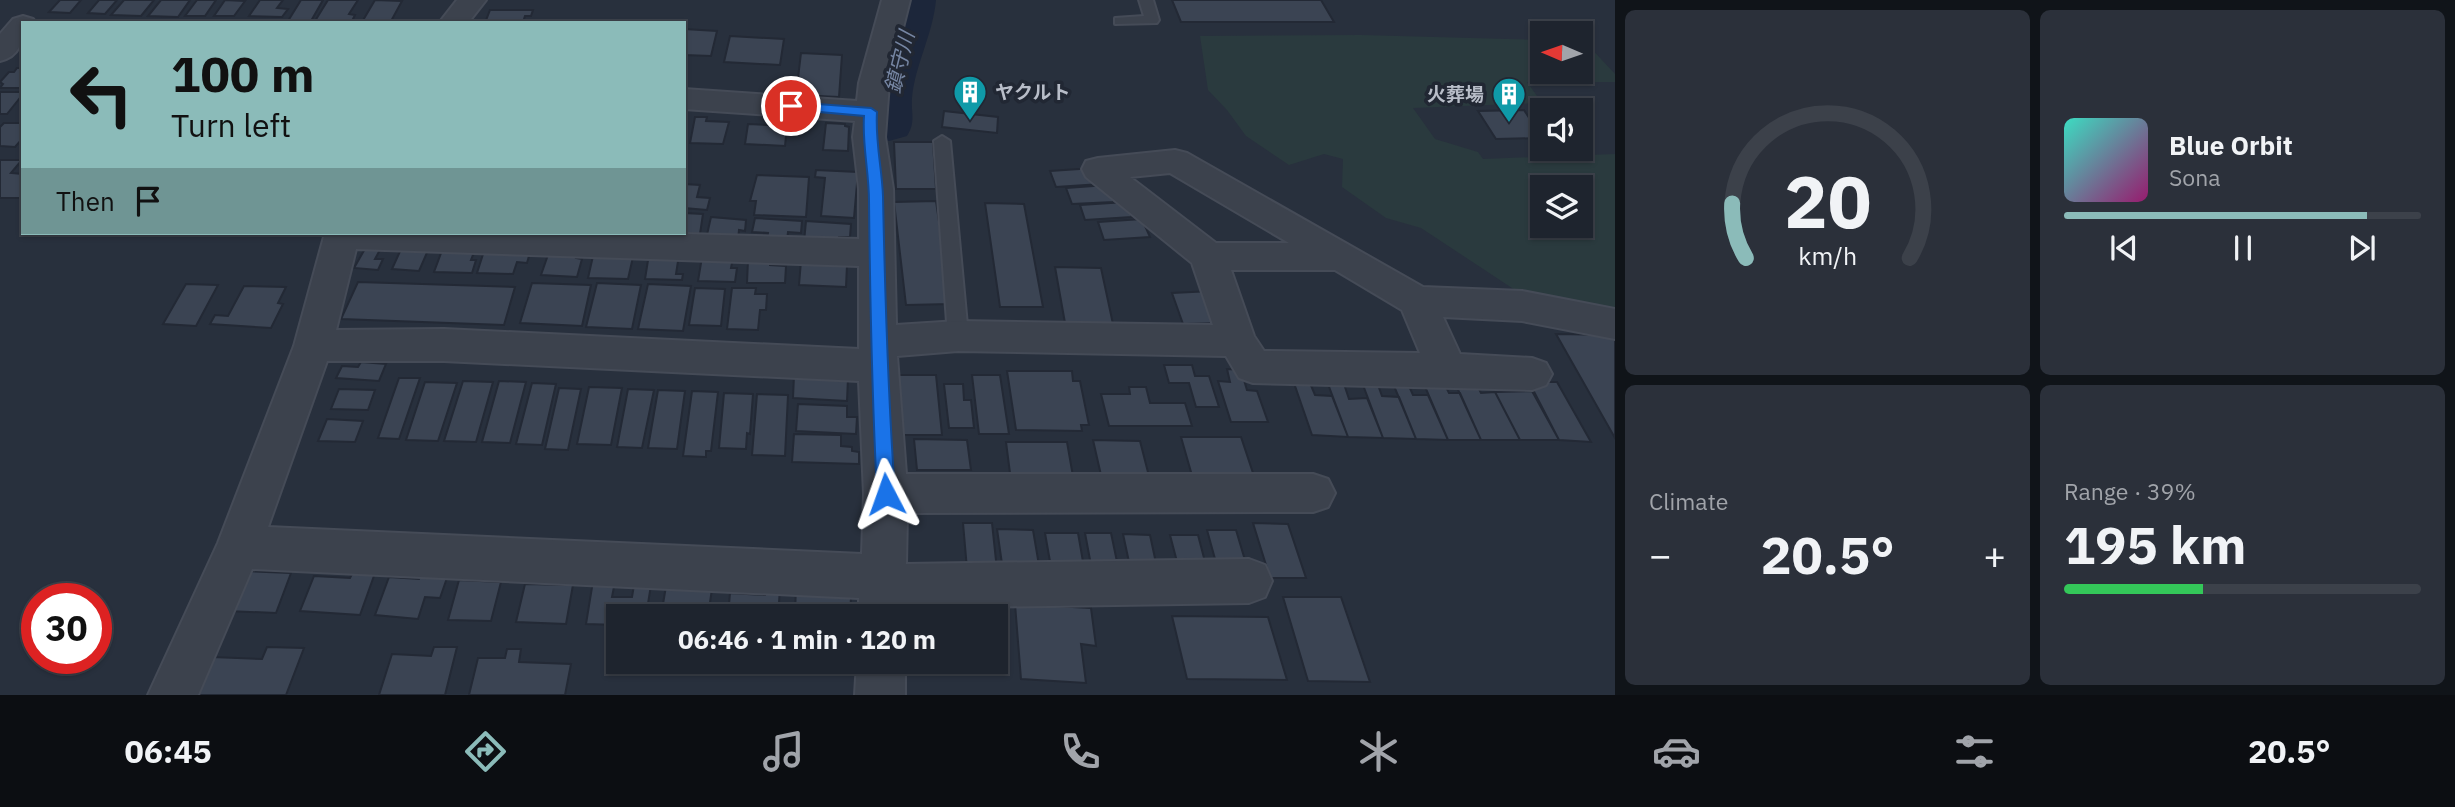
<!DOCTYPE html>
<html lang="en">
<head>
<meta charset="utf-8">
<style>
	body { margin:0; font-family:"IBM Plex Sans","Noto Sans JP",sans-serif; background:#2b303a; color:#f1f3f6; height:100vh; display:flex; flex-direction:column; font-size:26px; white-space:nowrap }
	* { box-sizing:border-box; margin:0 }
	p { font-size:23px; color:#a1a4aa }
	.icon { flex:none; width:38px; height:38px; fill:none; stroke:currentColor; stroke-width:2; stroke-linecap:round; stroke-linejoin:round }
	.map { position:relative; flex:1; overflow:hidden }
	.side { display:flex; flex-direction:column; gap:10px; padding:10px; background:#101419; width:840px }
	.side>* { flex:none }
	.top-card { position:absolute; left:21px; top:21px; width:665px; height:214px; border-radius:0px; box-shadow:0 2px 5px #0004,0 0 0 2px #3c414a; background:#8bbbb9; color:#111; overflow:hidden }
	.needle { width:46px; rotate:272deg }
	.fabs { position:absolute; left:1530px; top:21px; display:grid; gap:14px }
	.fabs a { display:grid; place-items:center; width:63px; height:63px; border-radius:0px; background:#1e242e; box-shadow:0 2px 5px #0004,0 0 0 2px #3c414a; font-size:35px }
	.speed { position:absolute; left:21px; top:583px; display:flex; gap:14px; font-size:35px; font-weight:700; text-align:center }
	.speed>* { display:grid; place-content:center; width:91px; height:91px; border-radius:50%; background:#1e242e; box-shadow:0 2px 5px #0004,0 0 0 2px #3c414a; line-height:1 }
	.speed .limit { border:10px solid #d22; background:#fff; color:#111 }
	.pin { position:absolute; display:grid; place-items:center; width:60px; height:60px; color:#fff; margin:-30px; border:4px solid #fff; border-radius:50%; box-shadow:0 2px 7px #0007 }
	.me { position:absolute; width:77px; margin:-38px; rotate:356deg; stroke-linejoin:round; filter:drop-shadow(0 0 5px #0008) }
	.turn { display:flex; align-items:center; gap:24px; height:147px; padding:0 35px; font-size:32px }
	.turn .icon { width:91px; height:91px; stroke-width:2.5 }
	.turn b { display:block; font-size:49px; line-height:60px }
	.then { display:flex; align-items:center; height:66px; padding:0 35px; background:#0003; gap:14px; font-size:26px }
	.big { font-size:52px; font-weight:700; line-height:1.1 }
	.side .card { flex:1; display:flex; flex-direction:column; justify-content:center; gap:10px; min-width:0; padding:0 24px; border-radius:10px; background:#2b303a }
	.side .dial { align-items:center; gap:0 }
	.dial svg { height:182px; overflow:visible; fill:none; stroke:#3c414a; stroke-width:7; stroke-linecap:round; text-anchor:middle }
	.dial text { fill:#f1f3f6; stroke:none }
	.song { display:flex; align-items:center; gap:21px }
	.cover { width:84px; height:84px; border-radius:10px; background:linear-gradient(135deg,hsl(170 70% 55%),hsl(320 70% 35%)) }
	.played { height:7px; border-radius:4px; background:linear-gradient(90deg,#8bbbb9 85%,#3c414a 85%) }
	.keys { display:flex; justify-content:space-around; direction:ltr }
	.heat { display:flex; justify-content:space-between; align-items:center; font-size:38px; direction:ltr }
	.charge { height:10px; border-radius:5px; background:linear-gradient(90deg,#34c759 39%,#3c414a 0) }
	.side .tiles { flex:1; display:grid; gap:10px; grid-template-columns:repeat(2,1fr) }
	.trip { position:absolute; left:606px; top:604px; width:402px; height:70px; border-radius:0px; background:#1e242e; box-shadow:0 2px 5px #0004,0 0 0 2px #3c414a; font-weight:700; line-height:70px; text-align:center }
	.tabs { display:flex; height:112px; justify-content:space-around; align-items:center; background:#0c0e12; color:#a1a4aa }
	.tabs .icon { width:49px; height:49px }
	.tabs .current { color:#8bbbb9 }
	.tabs b { font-size:32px; color:#f1f3f6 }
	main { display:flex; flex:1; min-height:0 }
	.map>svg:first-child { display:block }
</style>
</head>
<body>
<main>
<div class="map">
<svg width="1615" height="695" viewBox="0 0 1615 695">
	<rect width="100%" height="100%" fill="#28303d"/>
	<path fill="#2a3a3e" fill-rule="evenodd" d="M1361,35L1542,40V72H1580V42L1586,43L1615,74V82H1527L1542,103L1413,108L1435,139L1478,152L1483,159L1615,154V314L1515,290L1421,228L1386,218L1342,187L1343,159L1324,154L1289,165L1246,136L1227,110L1208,90L1200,36ZM1542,187H1580V226H1542Z"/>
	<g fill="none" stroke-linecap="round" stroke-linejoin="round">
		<path fill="#1c263a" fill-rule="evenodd" d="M892,0H936C933,34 915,65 912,98C911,114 916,122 907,136L889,141L871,136C849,100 886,40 892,0Z"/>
	</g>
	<path fill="#3b4453" stroke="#232935" stroke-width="2" d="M60,0H81L70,13L49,12Z
		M99,0H117L105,14L88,13Z
		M124,0H154L141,16L111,15Z
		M161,0H190L178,17L148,16Z
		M197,0H216L205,16H185Z
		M225,0L245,1L234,16H214Z
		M260,0H283L277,8L288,9L282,17L249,16Z
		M301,0H323L311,21H288Z
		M328,0H358L349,14L355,15L351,23L315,21Z
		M375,0L402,1L390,23L362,22Z
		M1172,0H1321L1334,22H1181Z
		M490,10H533L531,16H525L523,22L485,23Z
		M684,29L717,31L711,56L684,55Z
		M730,36L784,39L780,65L724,62Z
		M801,53L842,55L839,97L796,95Z
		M17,68H23V88H0L3,84L0,82L9,72H14Z
		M0,92H23V94L7,114H0Z
		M1524,110L1542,138L1496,139L1478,111Z
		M944,111L998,117L997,133L942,127Z
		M695,117H707L706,121L729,122L723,144L690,143Z
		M4,123H23V138L15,147L0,146V127Z
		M826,123L845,124V126L849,127L848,151L823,150Z
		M748,124L787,126L785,146L745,144Z
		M894,142H933L936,189H896Z
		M0,160H22L11,173L23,174V198H0Z
		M1094,168L1101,184L1056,187L1050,171Z
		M816,170L858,172L854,218L821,216L825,178L815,177Z
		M757,175L809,177L806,217L754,215L756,201H750Z
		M684,184L700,185L697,197L710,198L707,210L684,208Z
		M1107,185L1114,202L1072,204L1066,188Z
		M936,201L951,304L906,305L894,202Z
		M1126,202L1132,217L1085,220L1080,205Z
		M985,203L1024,204L1043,307H1000Z
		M684,213L703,214L700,234L674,233H684Z
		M711,217L746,220L745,231L739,230L738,240L706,239Z
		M755,218L802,221L801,233L788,232L787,241L767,239L768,233L752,232Z
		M1142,219L1150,237L1104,240L1098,222Z
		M806,221L851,224L850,237H839V244L804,242Z
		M444,245L475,250L471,260H476L472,273L434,272Z
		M366,247L381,248L375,259H383L378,270L354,268Z
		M402,247L429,248L419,271L392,269Z
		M531,249L527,263L517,262L513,274L477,273L484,251Z
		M550,249L578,251L576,258L582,259L577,277L541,275Z
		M649,254L679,255L676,274H683L682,280L645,279Z
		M593,256L633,257L628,279L588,278Z
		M702,257L733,258L731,268H737L735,282L698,281Z
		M748,260H770V265L786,266L785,283H747Z
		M801,261L847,265L846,287L799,285Z
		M1055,267L1101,268L1113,324L1065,323Z
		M358,282L515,287L504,325L341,319Z
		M532,283L591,285L582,326L520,323Z
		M597,283L641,285L632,329L586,327Z
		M186,284L218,285L196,326L163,324Z
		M648,284L691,286L683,331L638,329Z
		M244,286L286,287L278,303L283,304L271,328L210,324L215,315L228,316Z
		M695,288L725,289L721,326L689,325Z
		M732,288H756L755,294H767L766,310H760L758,330L727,329Z
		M1212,291L1224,323L1183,324L1172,293Z
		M1556,334L1615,335V438Z
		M361,362L386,364L379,381L336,378L342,366L358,367Z
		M1164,365H1192L1195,376H1209L1219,407H1196L1189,383H1169Z
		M1227,369L1241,370L1247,390L1257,391L1268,422H1231L1218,381L1230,382Z
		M1007,371H1072L1073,381H1080L1089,425H1081L1082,431L1016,430Z
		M794,375L848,378L847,401L793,398Z
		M897,375H936L942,435H900Z
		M972,375H1000L1009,434H979Z
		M399,378H420L399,439L378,438Z
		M463,381L493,382L476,442L444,441Z
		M499,381L526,382L510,443L482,442Z
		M1454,381H1475L1481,393L1495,392L1520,440H1481Z
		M425,382L457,383L438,441L406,440Z
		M1423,382L1444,383L1449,393H1460L1481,440H1448Z
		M1529,382H1557L1591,442L1559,440Z
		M532,383L556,384L542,445L516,444Z
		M1294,383H1310L1315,395L1332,396L1348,437L1312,435Z
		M944,384H963L964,400H971L974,428H949Z
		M1328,384H1344L1349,399L1367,398L1383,438L1348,437Z
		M1363,385H1378L1382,396L1399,397L1416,439L1383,438Z
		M1394,386H1409L1413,395H1428L1448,440L1416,439Z
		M589,387L622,388L611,445L577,444Z
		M1129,387H1146L1150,403H1185L1192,426H1109L1101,394H1130Z
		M559,388L581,389L568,450L545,449Z
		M339,389L375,390L368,410L331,409Z
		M628,389L654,390L642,448L617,447Z
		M658,390L685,391L677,449L648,448Z
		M692,391L718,392L711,451H706V457L683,456Z
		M1532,391L1559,440H1520L1495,392Z
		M724,393L753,394L750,434L747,433L746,449L719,448Z
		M757,394L788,395L785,456L752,455Z
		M798,404L847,406V417H857L856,434L796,431Z
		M327,419L363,421L355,442L318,441Z
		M794,434L841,435V446L852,447V451L859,452V464L792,462Z
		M1181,437H1241L1255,479H1193Z
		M914,439L967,440L971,470H917Z
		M1093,440L1140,441L1151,484H1103Z
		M1006,442H1067L1074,482L1011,481Z
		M963,523H992L997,570L967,569Z
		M1253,523L1288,524L1306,578H1270Z
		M997,529L1033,530L1040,571H1003Z
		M1207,530H1236L1250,577H1220Z
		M1045,533H1078L1085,573H1052Z
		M1085,533H1111L1120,576H1093Z
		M1123,534L1150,535L1159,577L1132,576Z
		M1170,535H1198L1209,577H1181Z
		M243,571L291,573L276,613L226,611Z
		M353,572L375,573L360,615L300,611L314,576L350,578Z
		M421,573L448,575L440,598L425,597L418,619L375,615L389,577L419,579Z
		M635,579H652L646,616H618V625L586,624L593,581L615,582L612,597H632Z
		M459,580L501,582L491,621L448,620Z
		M667,580L712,589L708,616H661Z
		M525,584L573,585L566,624L516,622Z
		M796,584L851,597L850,616H795Z
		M766,588L780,589L778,616H728L730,593L765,595Z
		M1283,597H1341L1370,682L1308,681Z
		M1015,604L1091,608L1096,646L1081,644L1086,683L1021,679Z
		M1172,616L1268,617L1287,680L1187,679Z
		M267,647L304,648L286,695H196L212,657L262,659Z
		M434,647H457L445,695H379L392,654L431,656Z
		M507,649H521L519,662L571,664L565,695H469L478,658H505Z"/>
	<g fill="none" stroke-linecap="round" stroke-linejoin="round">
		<defs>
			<path id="service" d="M1139,0H1153L1159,20L1157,23L1115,24V18L1144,16Z
				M942,136L950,141L968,336L965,341L958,344L951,341L948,336L934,141Z"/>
			<path id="minor" d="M457,0H486L468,23H439Z
				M882,0H910L889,83L885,137L893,189L896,325L958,321L1213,325L1192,263L1086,177L1082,169L1086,161L1098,158L1175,150L1187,153L1423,287L1522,291L1615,309V339L1522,321L1443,317L1460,354L1532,358L1546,363L1552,374L1546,385L1532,390L1253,383L1239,378L1226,356L958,351L897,356L906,474H1313L1328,479L1335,493L1328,507L1313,512L907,513L906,564L1249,559L1265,565L1272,581L1265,597L1249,603L906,608L905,616H859V598L252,569L198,695H148L218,543L294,346L325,233H652L859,239V189L853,137L855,121L684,109V89L857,101L859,83ZM1170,173L1289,243H1216L1130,177ZM356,249L859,266V349L444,329L336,330ZM1231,270H1335L1402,310L1420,353L1264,351L1254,336ZM327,361H444L859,381L864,494L862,554L268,527Z
				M23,16L33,19L36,23H23C23,42 20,56 0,61V34L13,19Z
				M857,662H905V695H855Z"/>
		</defs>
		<use href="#service" stroke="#454b57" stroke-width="4"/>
		<use href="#minor" stroke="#454b57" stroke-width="4"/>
		<use href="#service" fill="#3c424d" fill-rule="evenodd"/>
		<use href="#minor" fill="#3c424d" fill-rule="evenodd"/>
	</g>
	<path fill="#1a73e8" stroke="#114b97" stroke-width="2" d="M791,102L871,108L877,112C875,141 882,168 883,196C885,296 888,395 895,494L893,500L886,502L880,500L877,494C872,396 870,299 869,201C869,172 862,144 864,116L786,109V103Z"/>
	<defs>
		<symbol id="building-pin" viewBox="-11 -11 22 30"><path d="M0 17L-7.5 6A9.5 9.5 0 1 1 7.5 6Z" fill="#0f9aa8" stroke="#212733"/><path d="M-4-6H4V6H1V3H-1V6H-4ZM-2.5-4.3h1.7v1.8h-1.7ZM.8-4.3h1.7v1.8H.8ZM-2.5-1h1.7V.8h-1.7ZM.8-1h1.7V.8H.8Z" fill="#fff"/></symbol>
	</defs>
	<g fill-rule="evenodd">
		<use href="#building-pin" x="951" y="73" width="38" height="52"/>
		<use href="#building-pin" x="1490" y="75" width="38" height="52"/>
	</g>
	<g text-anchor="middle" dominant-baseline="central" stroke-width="7" stroke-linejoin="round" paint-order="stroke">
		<g font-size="19" font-weight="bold" fill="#b8bdc8" stroke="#212733" text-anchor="start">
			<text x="995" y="92">ヤクルト</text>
			<text x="1484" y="94" text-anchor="end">火葬場</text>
		</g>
		<g font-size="21" font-style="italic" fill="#7686a3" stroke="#212733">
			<text transform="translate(899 62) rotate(-76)">鎮守川</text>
		</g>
	</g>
</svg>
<div class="fabs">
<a><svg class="needle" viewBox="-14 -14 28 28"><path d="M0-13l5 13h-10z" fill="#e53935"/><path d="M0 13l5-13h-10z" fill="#a1a4aa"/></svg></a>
<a><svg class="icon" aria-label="sound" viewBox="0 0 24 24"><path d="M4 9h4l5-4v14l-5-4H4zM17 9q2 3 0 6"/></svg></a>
<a><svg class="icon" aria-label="layers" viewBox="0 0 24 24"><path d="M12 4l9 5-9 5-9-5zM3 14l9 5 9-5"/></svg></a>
</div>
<div class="speed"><div class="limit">30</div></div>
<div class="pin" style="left:791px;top:106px;background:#d93025"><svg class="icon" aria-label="arrive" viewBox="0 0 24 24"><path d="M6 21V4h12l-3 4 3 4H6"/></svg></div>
<svg class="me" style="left:886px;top:494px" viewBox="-20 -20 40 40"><path d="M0-17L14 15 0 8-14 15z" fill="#1a73e8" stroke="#fff" stroke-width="4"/></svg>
<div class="trip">06:46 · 1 min · 120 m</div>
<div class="top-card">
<div class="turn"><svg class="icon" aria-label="left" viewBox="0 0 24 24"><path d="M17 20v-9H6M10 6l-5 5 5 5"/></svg><div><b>100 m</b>Turn left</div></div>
<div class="then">Then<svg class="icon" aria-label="arrive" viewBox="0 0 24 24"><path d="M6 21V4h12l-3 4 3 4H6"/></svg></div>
</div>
</div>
<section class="side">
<div class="tiles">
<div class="card dial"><svg viewBox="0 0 100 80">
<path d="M14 69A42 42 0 1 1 86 69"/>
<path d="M14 69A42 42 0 0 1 8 45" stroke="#8bbbb9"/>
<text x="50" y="56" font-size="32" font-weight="700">20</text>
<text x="50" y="72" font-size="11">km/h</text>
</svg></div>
<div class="card">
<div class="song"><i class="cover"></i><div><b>Blue Orbit</b><p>Sona</p></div></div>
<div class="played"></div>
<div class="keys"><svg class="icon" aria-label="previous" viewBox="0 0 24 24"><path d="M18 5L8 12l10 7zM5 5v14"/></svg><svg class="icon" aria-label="pause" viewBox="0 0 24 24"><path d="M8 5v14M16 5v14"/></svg><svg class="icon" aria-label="next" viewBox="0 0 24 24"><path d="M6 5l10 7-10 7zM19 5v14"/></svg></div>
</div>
<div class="card"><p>Climate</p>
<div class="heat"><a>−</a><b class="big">20.5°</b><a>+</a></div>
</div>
<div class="card"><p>Range · 39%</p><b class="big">195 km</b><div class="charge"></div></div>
</div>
</section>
</main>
<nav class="tabs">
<b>06:45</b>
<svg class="icon current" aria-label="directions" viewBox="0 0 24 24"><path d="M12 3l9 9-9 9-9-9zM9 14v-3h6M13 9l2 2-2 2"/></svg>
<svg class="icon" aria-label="music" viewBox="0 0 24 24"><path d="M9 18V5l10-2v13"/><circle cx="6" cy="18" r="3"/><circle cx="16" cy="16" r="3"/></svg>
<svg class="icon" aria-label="phone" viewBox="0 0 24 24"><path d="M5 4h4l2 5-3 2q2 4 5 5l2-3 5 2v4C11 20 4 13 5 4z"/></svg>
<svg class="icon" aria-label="climate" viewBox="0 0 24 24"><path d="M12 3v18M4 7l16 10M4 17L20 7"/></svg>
<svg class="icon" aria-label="car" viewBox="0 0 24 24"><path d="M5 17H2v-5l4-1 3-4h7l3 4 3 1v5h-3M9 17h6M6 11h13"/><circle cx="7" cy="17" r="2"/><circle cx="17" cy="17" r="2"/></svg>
<svg class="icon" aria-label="filters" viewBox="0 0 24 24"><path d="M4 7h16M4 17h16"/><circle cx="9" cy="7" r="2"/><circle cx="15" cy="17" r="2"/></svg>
<b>20.5°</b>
</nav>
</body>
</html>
